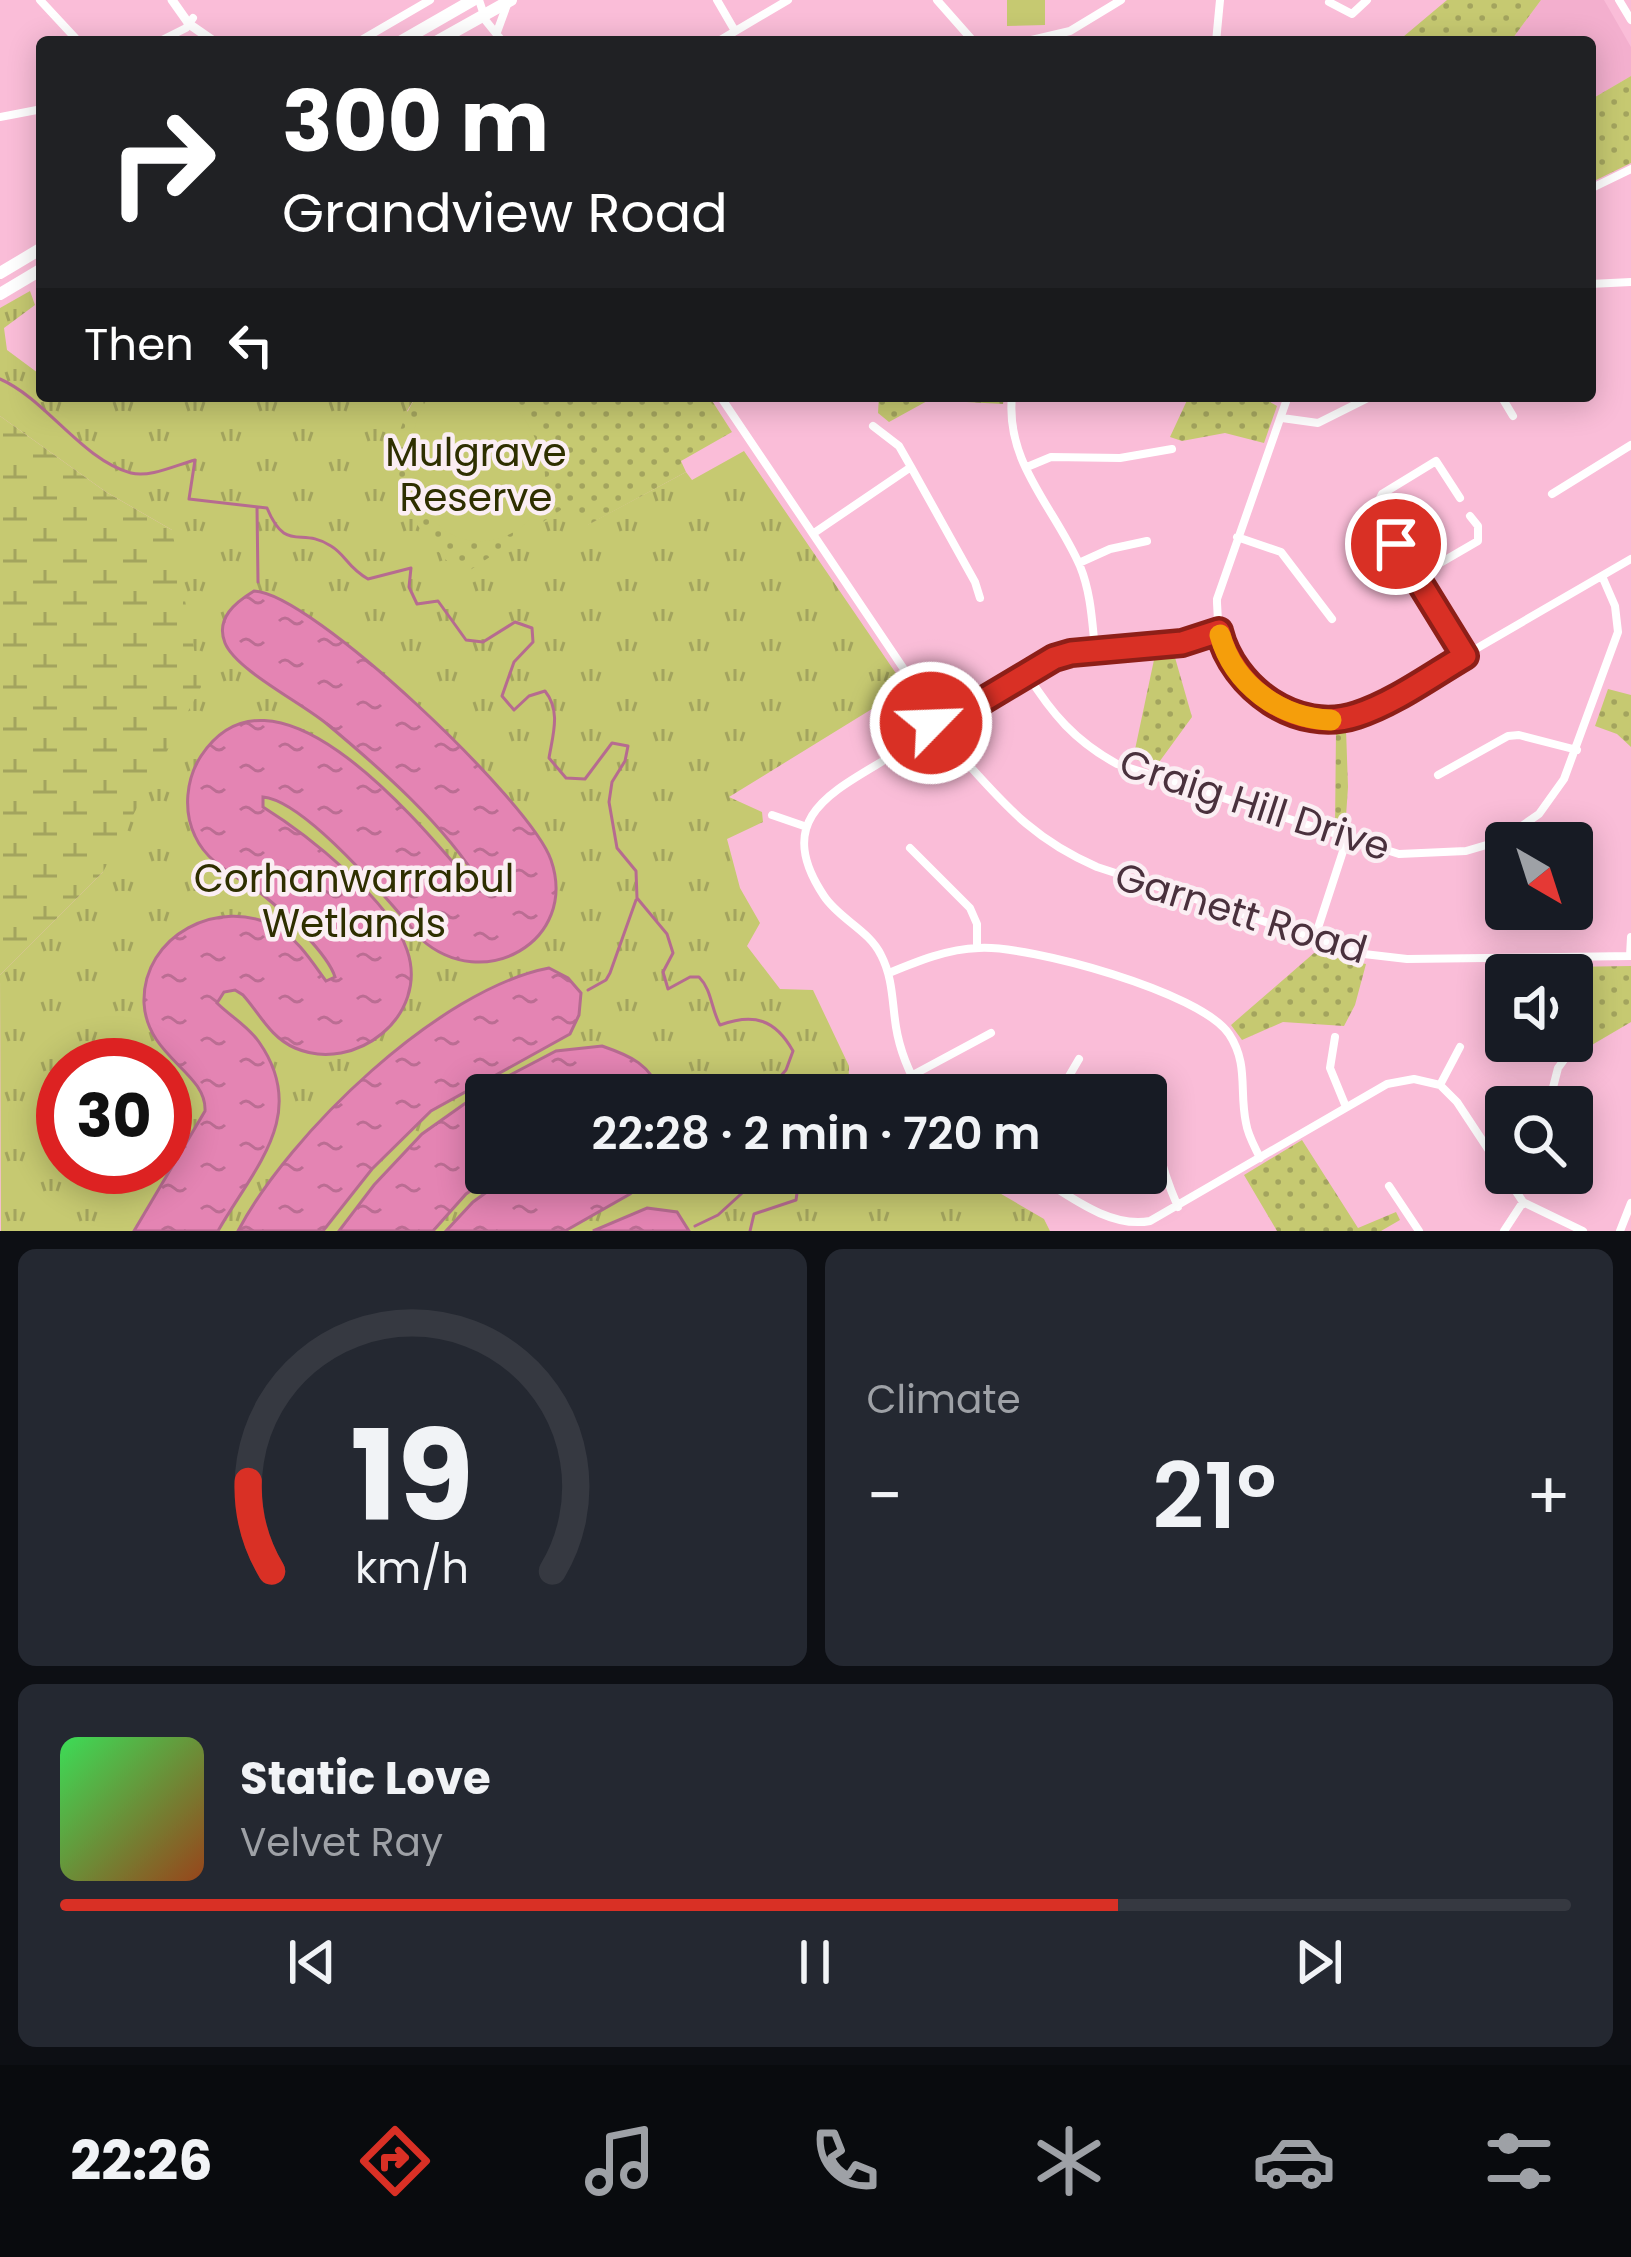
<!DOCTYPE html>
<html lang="en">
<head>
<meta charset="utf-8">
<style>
	body { margin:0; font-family:Poppins,sans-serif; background:#242831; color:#f1f3f6; height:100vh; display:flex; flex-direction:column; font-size:45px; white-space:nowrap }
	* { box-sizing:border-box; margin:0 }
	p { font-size:39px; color:#9ea1a6 }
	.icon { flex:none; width:66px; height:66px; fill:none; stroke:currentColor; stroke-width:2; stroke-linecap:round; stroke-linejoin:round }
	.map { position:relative; height:1231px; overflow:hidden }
	.details { display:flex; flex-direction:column; gap:18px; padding:18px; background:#0d0f14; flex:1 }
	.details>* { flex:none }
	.guide { position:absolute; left:36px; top:36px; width:1560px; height:366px; border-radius:12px; box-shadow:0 6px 30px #0003; background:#202124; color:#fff; overflow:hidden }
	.needle { width:78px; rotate:141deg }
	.tools { position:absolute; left:1485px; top:822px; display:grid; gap:24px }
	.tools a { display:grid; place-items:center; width:108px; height:108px; border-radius:12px; background:#171b24; box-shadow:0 6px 30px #0003; font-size:60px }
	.speed { position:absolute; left:36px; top:1038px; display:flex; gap:24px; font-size:60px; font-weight:700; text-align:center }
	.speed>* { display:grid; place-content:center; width:156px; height:156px; border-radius:50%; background:#171b24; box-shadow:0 6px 30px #0003; line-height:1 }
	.speed .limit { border:18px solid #d22; background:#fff; color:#111 }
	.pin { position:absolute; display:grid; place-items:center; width:102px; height:102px; color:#fff; margin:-51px; border:6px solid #fff; border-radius:50%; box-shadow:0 3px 12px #0007 }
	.me { position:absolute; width:132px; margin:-66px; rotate:66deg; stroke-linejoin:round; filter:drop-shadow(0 0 9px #0008) }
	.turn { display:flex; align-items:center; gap:42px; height:252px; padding:0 48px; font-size:54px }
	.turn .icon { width:156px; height:156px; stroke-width:2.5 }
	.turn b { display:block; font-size:84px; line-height:102px }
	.then { display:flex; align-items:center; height:114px; padding:0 48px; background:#0003; gap:24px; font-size:45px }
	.big { font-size:90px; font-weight:600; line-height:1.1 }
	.details .tile { flex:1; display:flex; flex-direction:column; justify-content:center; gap:18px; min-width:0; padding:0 42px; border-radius:18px; background:#242831 }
	.details .dial { align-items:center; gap:0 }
	.dial svg { height:312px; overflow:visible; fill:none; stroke:#363941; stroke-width:7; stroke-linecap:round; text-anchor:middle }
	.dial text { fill:#f1f3f6; stroke:none }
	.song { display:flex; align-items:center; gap:36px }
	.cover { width:144px; height:144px; border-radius:18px; background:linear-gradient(135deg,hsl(130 70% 55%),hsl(20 70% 35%)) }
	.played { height:12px; border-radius:6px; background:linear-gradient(90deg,#d93025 70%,#363941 70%) }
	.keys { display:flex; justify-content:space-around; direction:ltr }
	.heat { display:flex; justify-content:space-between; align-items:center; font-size:66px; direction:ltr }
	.details .tiles { flex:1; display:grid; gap:18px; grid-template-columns:1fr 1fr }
	.tile:last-child { grid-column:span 2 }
	.trip { position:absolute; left:465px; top:1074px; width:702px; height:120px; border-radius:12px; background:#171b24; box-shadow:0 6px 30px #0003; font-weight:600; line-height:120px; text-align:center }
	.menu { display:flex; height:192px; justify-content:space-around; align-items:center; background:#090b0e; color:#9ea1a6 }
	.menu .icon { width:84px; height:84px }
	.menu .on { color:#d93025 }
	.menu b { font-size:54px; color:#f1f3f6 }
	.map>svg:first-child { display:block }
</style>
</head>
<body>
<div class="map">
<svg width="1631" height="1231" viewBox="0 0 1631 1231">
	<defs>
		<pattern id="grass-tufts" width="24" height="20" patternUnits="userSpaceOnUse" patternTransform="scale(3)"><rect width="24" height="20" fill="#c6c971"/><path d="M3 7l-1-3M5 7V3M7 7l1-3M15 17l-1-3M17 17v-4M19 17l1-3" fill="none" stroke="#a3a45e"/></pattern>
		<pattern id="wetland-marsh" width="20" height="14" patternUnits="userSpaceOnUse" patternTransform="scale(3)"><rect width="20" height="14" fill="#c6c971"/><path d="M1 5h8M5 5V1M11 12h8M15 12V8" fill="none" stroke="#a3a45e"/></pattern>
		<pattern id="park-dots" width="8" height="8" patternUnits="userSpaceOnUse" patternTransform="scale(3)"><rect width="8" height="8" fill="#c6c971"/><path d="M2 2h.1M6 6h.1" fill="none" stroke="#a3a45e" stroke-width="1.8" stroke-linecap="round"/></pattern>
		<pattern id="water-ripples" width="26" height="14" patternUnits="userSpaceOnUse" patternTransform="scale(3)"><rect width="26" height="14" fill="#e484b3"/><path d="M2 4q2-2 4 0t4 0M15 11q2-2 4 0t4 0" fill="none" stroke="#bb6d93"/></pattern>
	</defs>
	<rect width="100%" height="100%" fill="#fabdd8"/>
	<path fill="#f3afce" d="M1541,0H1604L1631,47V76L1590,100V42H1510Z"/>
	<path fill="url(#grass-tufts)" fill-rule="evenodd" d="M30,291L35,305L4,328L7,350L38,373L42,371V396H416L407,411L571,504L587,525L686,472L692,480L744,451L906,688L729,797L762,812L763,822L727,839L740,888L760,923L747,946L780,989L813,990L849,1066L848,1095H486V1173H965L1044,1219L1050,1231H1L0,975L103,872L172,530L106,492L0,416V308ZM63,1065H165V1167H63Z"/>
	<path fill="url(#wetland-marsh)" d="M0,416L106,492L172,530L201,687L103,872L0,975Z"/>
	<path fill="url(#park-dots)" d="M1447,0H1541L1510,42H1397Z
		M1631,76V163L1590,183V100Z
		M416,396H709L732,432L681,461L686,472L586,526L570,504L461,576C406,517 369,476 416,396Z
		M879,396H1004L1003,404L929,400L889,422L878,413Z
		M1189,396H1260L1277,406L1264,443L1225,433L1182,441L1170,437Z
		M1174,654L1192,717L1157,765L1133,759L1155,655Z
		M1608,689L1631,695V747L1617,734L1595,726Z
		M1346,729L1348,787L1345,831L1335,828L1336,730Z
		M1314,953L1366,964L1355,1005L1344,1026L1283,1022L1242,1040L1231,1025Z
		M1631,966V1022L1585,1049L1582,1042L1572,1038V975H1564V967Z
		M1302,1140L1358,1228L1396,1212L1400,1220L1381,1231H1277L1244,1175Z"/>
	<path fill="#c6c971" d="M1007,0H1045V25L1007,26Z
		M429,396H502C522,409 536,435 542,458C567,543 434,584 414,477C408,447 413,421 429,396Z"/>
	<path fill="url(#water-ripples)" stroke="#b66b90" stroke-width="3" d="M254,591C312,593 531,802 551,860C579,941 483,995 421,939C392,904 306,801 263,797V807C308,835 390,900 407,950C430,1016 355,1074 295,1048C270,1037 260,1014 243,995L235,990L224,992L217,1003C230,1016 248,1026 259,1042C310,1115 253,1169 218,1231H134L205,1111C207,1072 147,1058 144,1003C142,935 220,896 276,927C298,939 312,962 326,981L335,977C328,954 283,911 263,895C239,877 208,865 195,836C183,811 186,779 201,756C276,643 425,830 474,887L482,886C444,824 382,770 327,724C302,703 236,670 225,643C215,618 236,602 254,591Z
		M549,968L568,978L581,993L579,1015L570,1034L431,1111L372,1169L323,1231H238C289,1134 439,989 549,968Z
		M602,1046C631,1056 650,1064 662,1095H486V1173H496L466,1194L433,1231H339L374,1185L422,1134L491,1085L556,1051Z
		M513,1173H657L630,1194L565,1231H446L473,1202Z
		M647,1208L677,1212L689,1231H593Z"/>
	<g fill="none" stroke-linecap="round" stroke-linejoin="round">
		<path stroke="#b66b90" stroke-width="3" d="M0,379C46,399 82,460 131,473C150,478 176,465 195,460L189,499L267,508C286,554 301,526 331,546C346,555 347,567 368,579L411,568L409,587L417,604L438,601L466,640L483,642L515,622L532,628L533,642L514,662L502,696L514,710L529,696L545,691C561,711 553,734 549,758L566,778L585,779L612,743L628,746L625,761L612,782L609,802L617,848L636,871L637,898L667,934L673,953L663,972L668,989L690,977H699C712,990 711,1009 720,1025C754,1013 775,1019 793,1051L786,1070L764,1095
			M257,507L258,582
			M588,990L606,980L610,973L636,900
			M695,1226L718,1215L764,1173
			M750,1231L754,1214L796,1200L799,1179L804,1173"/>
		<path stroke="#fff" stroke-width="8" d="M40,0L79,42
			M479,0L486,21L503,42
			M717,0L735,31
			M937,0L974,42
			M1619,0L1631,20
			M1329,2L1352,14L1367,0
			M497,32L508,2
			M158,42L186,28L193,18
			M358,42L430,0
			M717,42L788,0
			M1023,42L1070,31L1121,0
			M1216,42L1220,0
			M0,117L42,109
			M1590,189L1631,169
			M1590,284L1631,282
			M1590,366L1591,367
			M720,396L920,693L941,713
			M1012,396C1005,463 1055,508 1080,566C1091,593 1092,621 1095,649
			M1288,396L1217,599C1215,681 1294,741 1372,709L1631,559
			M1501,396L1513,416
			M1282,418L1318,423L1372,396
			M873,426L899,446L911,467
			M1027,467L1051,457L1120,458L1172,449
			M1552,494L1631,445
			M1460,498L1436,461L1382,494L1376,506L1465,656
			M814,533L911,467L975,582L980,598
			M1237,537L1281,552L1332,619
			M1079,563L1110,549L1147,541
			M1416,577L1478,541V526L1470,516
			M1027,674C1052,714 1075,741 1117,764L1399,854L1466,851L1500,841L1539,814L1564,779L1618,632L1615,606L1602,576
			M932 724a10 10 0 1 1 20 0a10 10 0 1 1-20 0Z
			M952,723C978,699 1037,661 1072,653C1120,642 1172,648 1220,636
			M940,734C995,791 1021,834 1097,867L1364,954L1407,959L1631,956
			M1438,775L1508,736L1519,735L1577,750
			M772,815L804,826
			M1527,825L1541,843
			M910,848L970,908L977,924V948
			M1314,940L1347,839
			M1630,956L1631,937
			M889,973C918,961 947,949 979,948C1029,945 1201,992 1229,1034C1249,1064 1239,1091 1246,1123C1248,1136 1255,1147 1260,1158
			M1335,1037L1330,1068L1346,1107
			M911,1076L991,1033
			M1440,1085L1460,1047
			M1156,1087C1154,1137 1158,1161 1178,1207
			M922,1095C909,1073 900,1052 896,1027C892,1002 893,978 881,955C869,930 839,919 824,896C757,796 876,781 931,726
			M1058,1095L1079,1059
			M1548,1107L1558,1068L1572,1049
			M1032,1173C1066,1193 1108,1229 1150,1221L1387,1084L1414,1079L1440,1085L1457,1102L1523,1202L1583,1231
			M1389,1186L1419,1231
			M1504,1231L1523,1202
			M1620,1231L1631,1203"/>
		<path stroke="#fff" stroke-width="9" d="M172,0L189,24L215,42"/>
		<path stroke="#fff" stroke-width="12" d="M400,42L473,0
			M436,42L511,0
			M0,273L42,248
			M0,294L42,269"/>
	</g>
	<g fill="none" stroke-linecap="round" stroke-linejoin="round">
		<defs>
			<path id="route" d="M931,723L938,714L967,710L1054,658L1071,653L1182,643L1219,631C1233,688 1297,735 1357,715C1394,703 1431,676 1465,656L1396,544"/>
		</defs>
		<use href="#route" stroke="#8d1f18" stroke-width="30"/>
		<use href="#route" stroke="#d93025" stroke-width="21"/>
		<path stroke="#f59e0b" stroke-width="21" d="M1220,635C1234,685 1280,718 1331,720"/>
	</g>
	<g text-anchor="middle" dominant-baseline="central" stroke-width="9" stroke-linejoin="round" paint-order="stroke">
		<g font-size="39" fill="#2e2f00" stroke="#fbeef3">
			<text x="476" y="452">Mulgrave<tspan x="476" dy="45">Reserve</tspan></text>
			<text x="354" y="878">Corhanwarrabul<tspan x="354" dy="45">Wetlands</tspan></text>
		</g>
		<g font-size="39" fill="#4a313d" stroke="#fbeef3">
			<text transform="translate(1255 805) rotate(18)">Craig Hill Drive</text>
			<text transform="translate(1241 913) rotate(17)">Garnett Road</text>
		</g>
	</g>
</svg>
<div class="tools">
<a><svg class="needle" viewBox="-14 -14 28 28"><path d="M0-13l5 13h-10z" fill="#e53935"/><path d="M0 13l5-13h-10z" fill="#9ea1a6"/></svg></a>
<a><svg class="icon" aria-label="sound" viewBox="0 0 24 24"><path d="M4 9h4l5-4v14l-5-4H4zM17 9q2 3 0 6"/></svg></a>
<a><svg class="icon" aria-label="search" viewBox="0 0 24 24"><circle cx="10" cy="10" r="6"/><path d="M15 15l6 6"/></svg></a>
</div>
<div class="speed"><div class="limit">30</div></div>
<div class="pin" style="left:1396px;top:544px;background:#d93025"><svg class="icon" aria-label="arrive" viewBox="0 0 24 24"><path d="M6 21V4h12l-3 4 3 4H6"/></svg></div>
<svg class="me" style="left:931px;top:723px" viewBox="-20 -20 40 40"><circle r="17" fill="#d93025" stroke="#fff" stroke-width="3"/><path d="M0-11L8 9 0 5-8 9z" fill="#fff"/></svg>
<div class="trip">22:28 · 2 min · 720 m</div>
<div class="guide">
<div class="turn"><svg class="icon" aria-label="right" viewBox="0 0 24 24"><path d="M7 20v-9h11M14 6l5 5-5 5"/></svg><div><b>300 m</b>Grandview Road</div></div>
<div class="then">Then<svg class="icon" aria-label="left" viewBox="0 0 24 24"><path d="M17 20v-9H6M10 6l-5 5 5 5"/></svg></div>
</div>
</div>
<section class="details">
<div class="tiles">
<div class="tile dial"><svg viewBox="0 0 100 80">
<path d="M14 69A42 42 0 1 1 86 69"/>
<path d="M14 69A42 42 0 0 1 8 46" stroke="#d93025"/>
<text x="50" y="56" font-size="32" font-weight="700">19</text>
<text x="50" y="72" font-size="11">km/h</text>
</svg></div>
<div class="tile"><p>Climate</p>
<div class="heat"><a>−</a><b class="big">21°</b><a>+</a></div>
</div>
<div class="tile">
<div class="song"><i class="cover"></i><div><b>Static Love</b><p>Velvet Ray</p></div></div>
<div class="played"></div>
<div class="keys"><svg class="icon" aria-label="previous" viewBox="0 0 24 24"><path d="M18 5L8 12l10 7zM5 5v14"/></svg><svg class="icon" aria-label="pause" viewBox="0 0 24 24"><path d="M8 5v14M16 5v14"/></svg><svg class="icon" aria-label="next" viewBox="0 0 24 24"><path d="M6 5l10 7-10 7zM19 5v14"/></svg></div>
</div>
</div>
</section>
<nav class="menu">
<b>22:26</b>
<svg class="icon on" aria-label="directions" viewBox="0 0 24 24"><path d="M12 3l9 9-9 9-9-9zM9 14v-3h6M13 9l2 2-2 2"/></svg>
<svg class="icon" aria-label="music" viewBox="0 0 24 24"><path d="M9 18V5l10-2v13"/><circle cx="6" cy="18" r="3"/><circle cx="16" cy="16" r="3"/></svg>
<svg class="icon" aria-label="phone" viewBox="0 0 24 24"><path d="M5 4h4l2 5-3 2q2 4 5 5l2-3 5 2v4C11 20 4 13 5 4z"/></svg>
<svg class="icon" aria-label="climate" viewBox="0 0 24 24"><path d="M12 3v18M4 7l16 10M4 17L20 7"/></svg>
<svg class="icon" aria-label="car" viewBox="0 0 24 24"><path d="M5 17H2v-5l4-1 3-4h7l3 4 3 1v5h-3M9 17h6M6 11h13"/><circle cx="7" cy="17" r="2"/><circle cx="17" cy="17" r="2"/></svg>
<svg class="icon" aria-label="filters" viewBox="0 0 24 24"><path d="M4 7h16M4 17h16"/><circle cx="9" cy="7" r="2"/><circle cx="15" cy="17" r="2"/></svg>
</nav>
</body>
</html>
